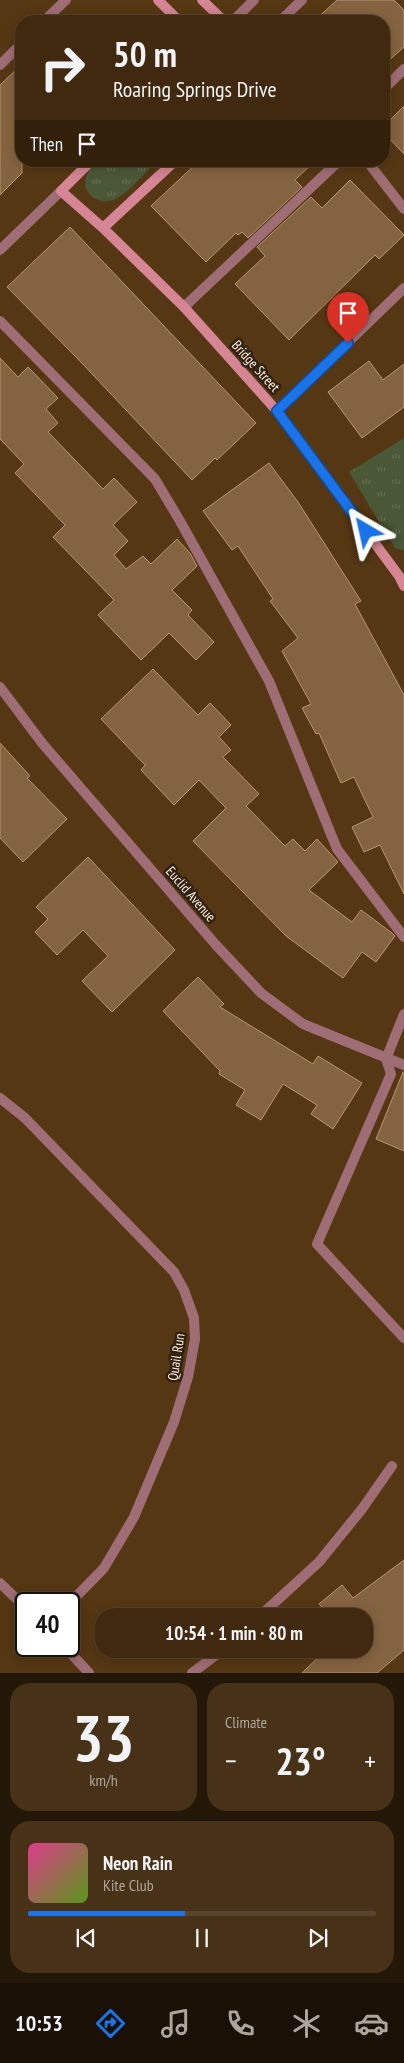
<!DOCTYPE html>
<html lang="en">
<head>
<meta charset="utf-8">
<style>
	body { margin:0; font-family:"PT Sans Narrow",sans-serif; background:#473117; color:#f1f3f6; height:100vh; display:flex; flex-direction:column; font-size:19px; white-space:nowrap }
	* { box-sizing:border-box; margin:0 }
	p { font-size:16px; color:#aea69e }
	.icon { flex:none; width:28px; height:28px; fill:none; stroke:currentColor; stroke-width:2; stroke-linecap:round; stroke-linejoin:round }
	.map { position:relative; height:1673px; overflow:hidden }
	.drawer { display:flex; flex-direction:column; gap:10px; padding:10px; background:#231708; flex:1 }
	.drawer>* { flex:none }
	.top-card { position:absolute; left:15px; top:15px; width:375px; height:152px; border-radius:20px; box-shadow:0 2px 12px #0003,0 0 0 1px #59452e; background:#40290e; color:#f1f3f6; overflow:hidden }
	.speed { position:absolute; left:15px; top:1592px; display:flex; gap:10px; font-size:25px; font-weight:700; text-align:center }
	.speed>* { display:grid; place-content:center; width:65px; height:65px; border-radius:50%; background:#40290e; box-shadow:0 2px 12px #0003,0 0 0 1px #59452e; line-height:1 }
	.speed .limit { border:2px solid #111; border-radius:8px; background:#fff; color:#111 }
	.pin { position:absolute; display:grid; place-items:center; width:42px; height:42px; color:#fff; margin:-51px -21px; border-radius:50% 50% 50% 0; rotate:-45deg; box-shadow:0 0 5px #0007 }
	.pin .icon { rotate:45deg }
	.me { position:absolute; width:55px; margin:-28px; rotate:324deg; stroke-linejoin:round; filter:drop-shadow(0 0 4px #0008) }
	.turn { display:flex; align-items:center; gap:18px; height:105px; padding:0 15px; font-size:22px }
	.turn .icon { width:65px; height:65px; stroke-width:2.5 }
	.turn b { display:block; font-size:35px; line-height:42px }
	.then { display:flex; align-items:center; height:48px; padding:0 15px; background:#0003; gap:10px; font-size:19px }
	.big { font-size:38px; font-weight:800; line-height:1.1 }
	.drawer .card { flex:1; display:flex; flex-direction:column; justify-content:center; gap:8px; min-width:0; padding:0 18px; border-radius:20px; background:#473117 }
	.drawer .dial { align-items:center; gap:0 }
	.dial b { font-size:65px; line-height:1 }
	.song { display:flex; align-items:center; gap:15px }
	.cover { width:60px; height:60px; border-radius:8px; background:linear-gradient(135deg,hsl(330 70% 55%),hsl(90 70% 35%)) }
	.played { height:5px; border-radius:2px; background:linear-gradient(90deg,#1a73e8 45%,#59452e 45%) }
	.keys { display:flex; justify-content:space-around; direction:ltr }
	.heat { display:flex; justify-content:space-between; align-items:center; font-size:28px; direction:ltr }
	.drawer .tiles { flex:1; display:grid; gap:10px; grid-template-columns:1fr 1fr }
	.card:last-child { grid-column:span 2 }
	.trip { position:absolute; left:95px; top:1608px; width:278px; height:50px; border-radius:20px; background:#40290e; box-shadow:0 2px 12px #0003,0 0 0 1px #59452e; font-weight:800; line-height:50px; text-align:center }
	.dock { display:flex; height:80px; justify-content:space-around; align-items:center; background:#1a1006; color:#aea69e }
	.dock .icon { width:35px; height:35px }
	.dock .selected { color:#1a73e8 }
	.dock b { font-size:22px; color:#f1f3f6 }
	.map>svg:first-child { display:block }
</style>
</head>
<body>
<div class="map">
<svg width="404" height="1673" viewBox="0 0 404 1673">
	<defs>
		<pattern id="grass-tufts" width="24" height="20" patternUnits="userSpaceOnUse" patternTransform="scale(1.25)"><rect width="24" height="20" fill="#4a5837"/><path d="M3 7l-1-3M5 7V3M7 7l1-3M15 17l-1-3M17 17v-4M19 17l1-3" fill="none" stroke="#657053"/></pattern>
	</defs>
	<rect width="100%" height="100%" fill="#553713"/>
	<path fill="url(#grass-tufts)" d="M97,161H157C145,173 127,195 113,200C98,205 81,193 86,177C88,171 93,166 97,161Z
		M404,438V550L395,548L349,472Z"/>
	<path fill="#846340" stroke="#b89570" d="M337,0H394L404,10V47L384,65V21H314Z
		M21,65L22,173L0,195V85Z
		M404,106V154L384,133V126Z
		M199,161H315L295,180L302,187L248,238L242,232L238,235L236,233L206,262L151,206Z
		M350,180L404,235L379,259L375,255L289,340L235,284L265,256L257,247L311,197L322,208Z
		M70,227L256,423L217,460L215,458L192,480L78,359L7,287Z
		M0,358L18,377L28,367L58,398L46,409L58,423L48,432L103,489L114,478L137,502L113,525L128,541L114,555L126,569L143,556L151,564L177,539L190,553L197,566L172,590L192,610L188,615L214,642L196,660L169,633L141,660L98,615L114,600L53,537L65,525L15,473L24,464L0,439Z
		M369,361L383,380L404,364V407L362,438L328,392Z
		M269,463L298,502L361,601L355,604L404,695V894L380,845L364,852L352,827L373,817L354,777L341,783L319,733L316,734L302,708L311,704L282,651L298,638L270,601L273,599L238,546L232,550L203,511Z
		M153,669L198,715L210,703L231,725L219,737L231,750L223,757L259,794L246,806L285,846L293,839L305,851L317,839L338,862L309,890L352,922L361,910L392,933L395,936L376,962L362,952L343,978L286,936L193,841L226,808L199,780L174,805L141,770L145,765L101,719Z
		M0,743L30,776L27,778L67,819L23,862L0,838Z
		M88,857L175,950L112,1012L82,981L108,956L83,930L57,955L35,932L48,919L36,907Z
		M198,977L224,1004L220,1007L313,1064L318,1056L362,1083L333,1129L311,1114L317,1105L283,1084L261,1120L236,1105L245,1090L219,1074L220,1071L163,1011Z
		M403,1072H404V1151L376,1139Z
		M404,1560V1650L377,1673H302L327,1649H364V1616H330L319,1604L342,1585L353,1598Z"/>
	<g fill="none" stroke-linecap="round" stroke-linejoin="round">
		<path stroke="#9f6d75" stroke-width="10" d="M44,21L66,0
			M0,65L21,44
			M367,161L404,209
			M184,307L339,161
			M0,321L155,479L180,521L269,681L337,849L404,937
			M404,1014L386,1059L391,1074L317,1244L404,1338
			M260,1616L319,1562L362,1509L392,1466
			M192,1673L224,1649"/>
		<path stroke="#9f6d75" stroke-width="10" d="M233,21L254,0
			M280,21L302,0
			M384,89L404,69
			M0,250L61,191
			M277,411L404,288
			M0,687L42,743L216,945L261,993L303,1024L404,1065
			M0,1098L25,1118L174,1272L184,1290L194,1318L195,1339L188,1377L174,1422L134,1517L104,1568L69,1604
			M0,1583L26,1608
			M64,1646L89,1673"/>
		<path stroke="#d58594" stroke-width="10" d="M158,0L179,21
			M202,0L224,21
			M91,161L61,191L103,228L184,307L277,411L399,576L404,586
			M103,228L175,161"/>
	</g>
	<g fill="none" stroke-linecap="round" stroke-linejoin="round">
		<defs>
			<path id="route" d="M348,343L277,411L366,531"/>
		</defs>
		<use href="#route" stroke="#114b97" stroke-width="12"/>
		<use href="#route" stroke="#1a73e8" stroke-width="9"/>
	</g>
	<g text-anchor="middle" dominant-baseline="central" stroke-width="5" stroke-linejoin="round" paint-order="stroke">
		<g font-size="14" fill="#feebd8" stroke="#302213">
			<text transform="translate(256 366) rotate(48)">Bridge Street</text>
			<text transform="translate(191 894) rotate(49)">Euclid Avenue</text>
			<text transform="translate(176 1357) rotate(-81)">Quail Run</text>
		</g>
	</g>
</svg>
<div class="speed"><div class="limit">40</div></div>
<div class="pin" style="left:348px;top:343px;background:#d93025"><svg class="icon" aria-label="arrive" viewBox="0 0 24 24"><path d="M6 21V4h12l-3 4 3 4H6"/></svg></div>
<svg class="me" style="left:366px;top:531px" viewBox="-20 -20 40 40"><path d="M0-17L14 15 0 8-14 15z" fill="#1a73e8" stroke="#fff" stroke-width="4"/></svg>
<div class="trip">10:54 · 1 min · 80 m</div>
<div class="top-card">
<div class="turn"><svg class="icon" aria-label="right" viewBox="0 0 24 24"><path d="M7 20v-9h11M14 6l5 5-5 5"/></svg><div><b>50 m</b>Roaring Springs Drive</div></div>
<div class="then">Then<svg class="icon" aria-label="arrive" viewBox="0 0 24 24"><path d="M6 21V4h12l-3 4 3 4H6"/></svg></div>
</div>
</div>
<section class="drawer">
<div class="tiles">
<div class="card dial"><b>33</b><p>km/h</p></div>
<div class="card"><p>Climate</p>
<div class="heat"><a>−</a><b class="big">23°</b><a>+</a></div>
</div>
<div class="card">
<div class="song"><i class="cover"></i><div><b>Neon Rain</b><p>Kite Club</p></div></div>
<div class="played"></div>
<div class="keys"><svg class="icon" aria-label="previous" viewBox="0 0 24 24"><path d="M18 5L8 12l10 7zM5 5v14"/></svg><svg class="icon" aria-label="pause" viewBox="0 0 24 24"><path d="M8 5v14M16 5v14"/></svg><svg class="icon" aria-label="next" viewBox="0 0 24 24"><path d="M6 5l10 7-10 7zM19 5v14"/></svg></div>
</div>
</div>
</section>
<nav class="dock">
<b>10:53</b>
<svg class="icon selected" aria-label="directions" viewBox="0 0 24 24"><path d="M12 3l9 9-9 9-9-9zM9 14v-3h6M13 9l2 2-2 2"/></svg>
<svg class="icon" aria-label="music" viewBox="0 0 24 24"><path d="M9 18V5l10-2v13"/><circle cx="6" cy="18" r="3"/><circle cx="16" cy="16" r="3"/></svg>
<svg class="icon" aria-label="phone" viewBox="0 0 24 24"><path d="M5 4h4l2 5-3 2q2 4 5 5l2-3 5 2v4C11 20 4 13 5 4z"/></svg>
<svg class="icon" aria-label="climate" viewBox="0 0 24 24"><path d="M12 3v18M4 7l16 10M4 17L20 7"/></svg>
<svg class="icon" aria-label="car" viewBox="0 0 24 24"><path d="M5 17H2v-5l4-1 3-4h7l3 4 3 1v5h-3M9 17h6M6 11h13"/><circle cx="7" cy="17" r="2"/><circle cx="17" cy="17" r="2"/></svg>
</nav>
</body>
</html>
